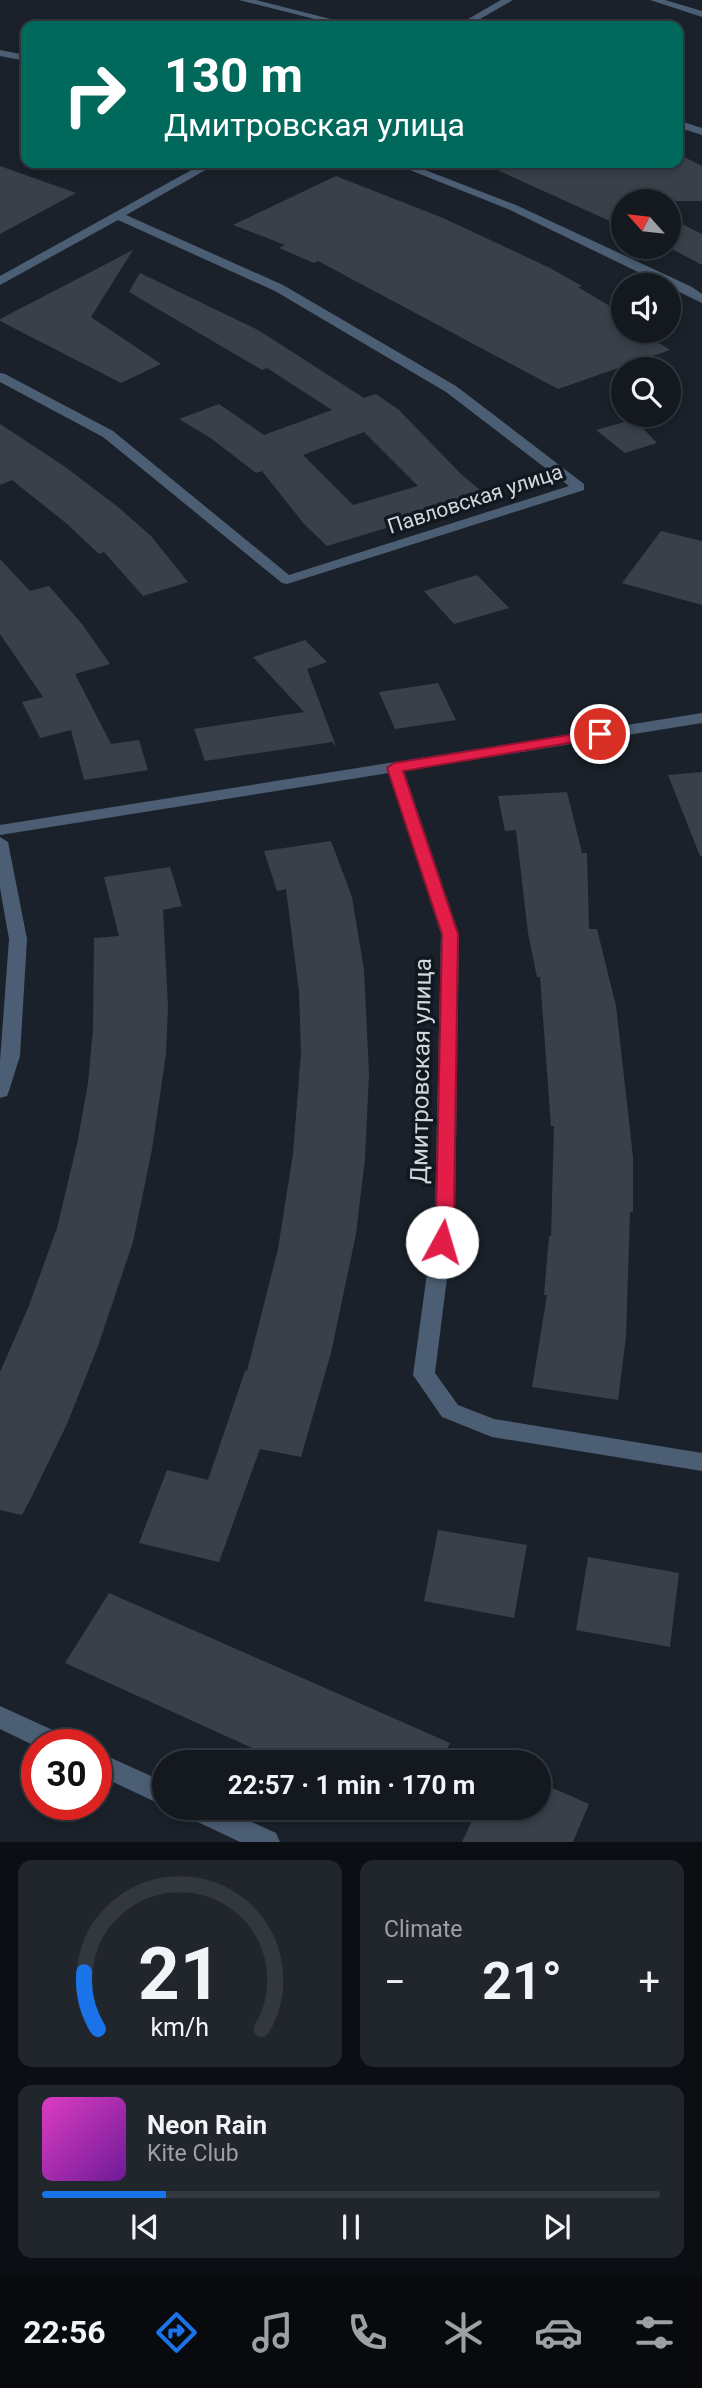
<!DOCTYPE html>
<html lang="en">
<head>
<meta charset="utf-8">
<style>
	body { margin:0; font-family:Roboto,sans-serif; background:#21262d; color:#f1f3f6; height:100vh; display:flex; flex-direction:column; font-size:26px; white-space:nowrap }
	* { box-sizing:border-box; margin:0 }
	p { font-size:23px; color:#9da0a5 }
	.icon { flex:none; width:38px; height:38px; fill:none; stroke:currentColor; stroke-width:2; stroke-linecap:round; stroke-linejoin:round }
	.map { position:relative; height:1842px; overflow:hidden }
	.panel { display:flex; flex-direction:column; gap:18px; padding:18px; background:#0b0e12; flex:1 }
	.panel>* { flex:none }
	.banner { position:absolute; left:21px; top:21px; width:662px; height:147px; border-radius:14px; box-shadow:0 4px 10px #0003,0 0 0 2px #33383e; background:#00695c; color:#fff; overflow:hidden }
	.needle { width:46px; rotate:297deg }
	.fabs { position:absolute; left:611px; top:189px; display:grid; gap:14px }
	.fabs a { display:grid; place-items:center; width:70px; height:70px; border-radius:50%; background:#141920; box-shadow:0 4px 10px #0003,0 0 0 2px #33383e; font-size:35px }
	.speed { position:absolute; left:21px; top:1729px; display:flex; gap:14px; font-size:35px; font-weight:700; text-align:center }
	.speed>* { display:grid; place-content:center; width:91px; height:91px; border-radius:50%; background:#141920; box-shadow:0 4px 10px #0003,0 0 0 2px #33383e; line-height:1 }
	.speed .limit { border:10px solid #d22; background:#fff; color:#111 }
	.pin { position:absolute; display:grid; place-items:center; width:60px; height:60px; color:#fff; margin:-30px; border:4px solid #fff; border-radius:50%; box-shadow:0 2px 7px #0007 }
	.me { position:absolute; width:77px; margin:-38px; rotate:6deg; stroke-linejoin:round; filter:drop-shadow(0 0 5px #0008) }
	.turn { display:flex; align-items:center; gap:24px; height:147px; padding:0 28px; font-size:32px }
	.turn .icon { width:91px; height:91px; stroke-width:2.5 }
	.turn b { display:block; font-size:49px; line-height:60px }
	.big { font-size:52px; font-weight:700; line-height:1.1 }
	.panel .widget { flex:1; display:flex; flex-direction:column; justify-content:center; gap:10px; min-width:0; padding:0 24px; border-radius:14px; background:#21262d }
	.panel .dial { align-items:center; gap:0 }
	.dial svg { height:182px; overflow:visible; fill:none; stroke:#33383e; stroke-width:7; stroke-linecap:round; text-anchor:middle }
	.dial text { fill:#f1f3f6; stroke:none }
	.song { display:flex; align-items:center; gap:21px }
	.cover { width:84px; height:84px; border-radius:10px; background:linear-gradient(135deg,hsl(310 70% 55%),hsl(280 70% 35%)) }
	.played { height:7px; border-radius:4px; background:linear-gradient(90deg,#1a73e8 20%,#33383e 20%) }
	.keys { display:flex; justify-content:space-around; direction:ltr }
	.heat { display:flex; justify-content:space-between; align-items:center; font-size:38px; direction:ltr }
	.panel .tiles { flex:1; display:grid; gap:18px; grid-template-columns:1fr 1fr }
	.widget:last-child { grid-column:span 2 }
	.trip { position:absolute; left:152px; top:1750px; width:399px; height:70px; border-radius:35px; background:#141920; box-shadow:0 4px 10px #0003,0 0 0 2px #33383e; font-weight:700; line-height:70px; text-align:center }
	.dock { display:flex; height:112px; justify-content:space-around; align-items:center; background:#080a0d; color:#9da0a5 }
	.dock .icon { width:49px; height:49px }
	.dock .current { color:#1a73e8 }
	.dock b { font-size:32px; color:#f1f3f6 }
	.map>svg:first-child { display:block }
</style>
</head>
<body>
<div class="map">
<svg width="702" height="1842" viewBox="0 0 702 1842">
	<rect width="100%" height="100%" fill="#1a212a"/>
	<path fill="#39404a" fill-rule="evenodd" d="M682,156L702,166V201H623V227L486,165L487,163H677V157Z
		M0,166L76,193L0,234Z
		M336,176L443,218L550,268L582,286L578,287L623,314V331H640L670,350L558,389L318,261L314,263L279,248L285,245L233,225Z
		M668,217L702,234V265L668,247Z
		M133,250L91,317L161,364L121,383L0,321V319Z
		M140,273L258,330L364,398L376,394L399,410L461,474L488,497L327,546L304,524L262,471L256,473L212,439L179,419L219,404L264,435L332,410L267,368L262,370L129,292ZM364,432L418,486L353,505L303,455Z
		M628,421H636L657,443L625,453L596,430Z
		M0,424L64,466L118,507L151,536L188,582L143,596L104,552L99,554L66,523L12,480L0,485Z
		M661,531L702,541V605L622,583Z
		M0,559L30,591L49,586L82,624L110,664L75,674L111,744L139,740L148,770L84,780L71,730L40,738L22,702L43,697L0,634Z
		M477,575L509,608L454,624L424,591Z
		M305,640L327,662L307,669L336,746L332,742L205,761L194,729L304,712L253,657Z
		M438,683L456,720L395,729L379,692Z
		M702,772V856H700L668,775Z
		M567,792L582,853H587L589,929H597L616,1006L633,1157V1212H630L626,1337L618,1400L532,1387L547,1295H544L549,1236H551L554,1126H551L540,977H537L528,933L516,830L505,831L498,796Z
		M331,841L352,897L364,970L369,1073L365,1159L356,1234L331,1353L301,1457L260,1449L219,1562L139,1543L167,1470L208,1480L245,1371H247L278,1249L293,1154L301,1052L299,992L286,889L277,891L264,851Z
		M170,867L182,906L163,910L168,1007L166,1054L152,1149L133,1242L98,1346L67,1424L32,1496L22,1515L0,1510V1372L28,1308L57,1228L77,1144L88,1083L93,1029L94,938L119,936L104,877Z
		M438,1530L527,1545L514,1618L424,1601Z
		M588,1557L679,1573L670,1647L576,1630Z
		M109,1593L218,1641L450,1743L441,1762H283L65,1663Z
		M539,1782L589,1804L573,1842H462L478,1808H539Z
		M383,1808H420L413,1821Z"/>
	<g fill="none" stroke-linecap="round" stroke-linejoin="round">
		<path fill="#4c5e74" fill-rule="evenodd" d="M239,0H256L358,26H342Z
			M501,0H513L468,26H456Z
			M650,0H665L702,11V17Z
			M0,50L26,55V61L0,56Z
			M677,120L702,128V135L677,127Z
			M204,163H218L126,215L283,285L456,386L584,484V490L287,584L282,583L103,437L0,382V373L5,374L113,431L289,575L569,486L446,392L275,291L118,220L0,285V276Z
			M392,163H407L516,205L692,287L702,294V303L508,209Z
			M702,713V723L404,771L459,934L455,1215L435,1373L458,1405L494,1419L702,1453V1471L492,1437L442,1417L413,1375L435,1215L441,934L389,773L0,835V825Z
			M0,837L8,842L27,939L20,1056L9,1091L7,1096L0,1098V1061L9,939L0,888Z
			M0,1706L68,1737L71,1745L37,1747L0,1729Z
			M96,1751L164,1782V1806L96,1774Z
			M182,1808H221L276,1833L280,1842H240L185,1816Z"/>
	</g>
	<path fill="#e11d48" stroke="#92132f" stroke-width="2" d="M600,730L605,731L607,734L605,737L403,771L458,934L454,1215L448,1247H435L433,1242L436,1215L442,934L387,768L394,763Z"/>
	<g text-anchor="middle" dominant-baseline="central" stroke-width="7" stroke-linejoin="round" paint-order="stroke">
		<g font-size="21" fill="#d2d7dd" stroke="#111820">
			<text transform="translate(475 499) rotate(-18)">Павловская улица</text>
		</g>
		<g font-size="24" fill="#d2d7dd" stroke="#111820">
			<text transform="translate(421 1071) rotate(-89)">Дмитровская улица</text>
		</g>
	</g>
</svg>
<div class="fabs">
<a><svg class="needle" viewBox="-14 -14 28 28"><path d="M0-13l5 13h-10z" fill="#e53935"/><path d="M0 13l5-13h-10z" fill="#9da0a5"/></svg></a>
<a><svg class="icon" aria-label="sound" viewBox="0 0 24 24"><path d="M4 9h4l5-4v14l-5-4H4zM17 9q2 3 0 6"/></svg></a>
<a><svg class="icon" aria-label="search" viewBox="0 0 24 24"><circle cx="10" cy="10" r="6"/><path d="M15 15l6 6"/></svg></a>
</div>
<div class="speed"><div class="limit">30</div></div>
<div class="pin" style="left:600px;top:734px;background:#d93025"><svg class="icon" aria-label="arrive" viewBox="0 0 24 24"><path d="M6 21V4h12l-3 4 3 4H6"/></svg></div>
<svg class="me" style="left:442px;top:1242px" viewBox="-20 -20 40 40"><circle r="19" fill="#fff"/><path d="M0-13L10 11 0 6-10 11z" fill="#e11d48"/></svg>
<div class="trip">22:57 · 1 min · 170 m</div>
<div class="banner">
<div class="turn"><svg class="icon" aria-label="right" viewBox="0 0 24 24"><path d="M7 20v-9h11M14 6l5 5-5 5"/></svg><div><b>130 m</b>Дмитровская улица</div></div>
</div>
</div>
<section class="panel">
<div class="tiles">
<div class="widget dial"><svg viewBox="0 0 100 80">
<path d="M14 69A42 42 0 1 1 86 69"/>
<path d="M14 69A42 42 0 0 1 8 44" stroke="#1a73e8"/>
<text x="50" y="56" font-size="32" font-weight="700">21</text>
<text x="50" y="72" font-size="11">km/h</text>
</svg></div>
<div class="widget"><p>Climate</p>
<div class="heat"><a>−</a><b class="big">21°</b><a>+</a></div>
</div>
<div class="widget">
<div class="song"><i class="cover"></i><div><b>Neon Rain</b><p>Kite Club</p></div></div>
<div class="played"></div>
<div class="keys"><svg class="icon" aria-label="previous" viewBox="0 0 24 24"><path d="M18 5L8 12l10 7zM5 5v14"/></svg><svg class="icon" aria-label="pause" viewBox="0 0 24 24"><path d="M8 5v14M16 5v14"/></svg><svg class="icon" aria-label="next" viewBox="0 0 24 24"><path d="M6 5l10 7-10 7zM19 5v14"/></svg></div>
</div>
</div>
</section>
<nav class="dock">
<b>22:56</b>
<svg class="icon current" aria-label="directions" viewBox="0 0 24 24"><path d="M12 3l9 9-9 9-9-9zM9 14v-3h6M13 9l2 2-2 2"/></svg>
<svg class="icon" aria-label="music" viewBox="0 0 24 24"><path d="M9 18V5l10-2v13"/><circle cx="6" cy="18" r="3"/><circle cx="16" cy="16" r="3"/></svg>
<svg class="icon" aria-label="phone" viewBox="0 0 24 24"><path d="M5 4h4l2 5-3 2q2 4 5 5l2-3 5 2v4C11 20 4 13 5 4z"/></svg>
<svg class="icon" aria-label="climate" viewBox="0 0 24 24"><path d="M12 3v18M4 7l16 10M4 17L20 7"/></svg>
<svg class="icon" aria-label="car" viewBox="0 0 24 24"><path d="M5 17H2v-5l4-1 3-4h7l3 4 3 1v5h-3M9 17h6M6 11h13"/><circle cx="7" cy="17" r="2"/><circle cx="17" cy="17" r="2"/></svg>
<svg class="icon" aria-label="filters" viewBox="0 0 24 24"><path d="M4 7h16M4 17h16"/><circle cx="9" cy="7" r="2"/><circle cx="15" cy="17" r="2"/></svg>
</nav>
</body>
</html>
